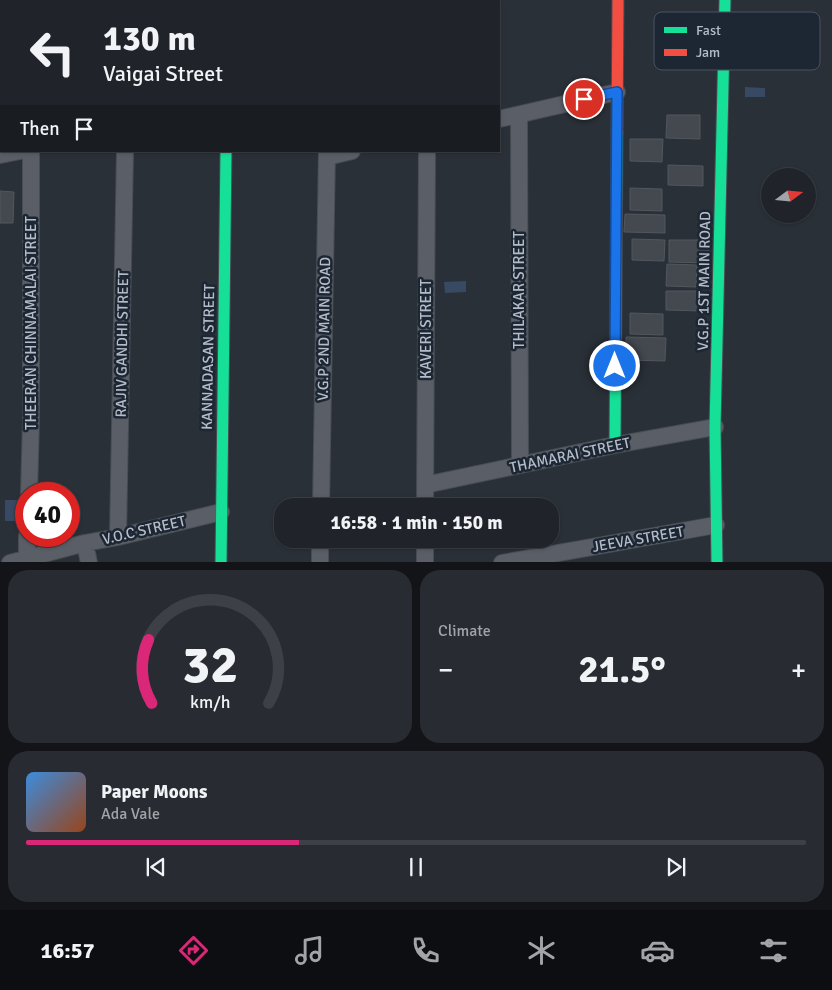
<!DOCTYPE html>
<html lang="en">
<head>
<meta charset="utf-8">
<style>
	body { margin:0; font-family:Signika,sans-serif; background:#282c32; color:#f1f3f6; height:100vh; display:flex; flex-direction:column; font-size:19px; white-space:nowrap }
	* { box-sizing:border-box; margin:0 }
	p { font-size:16px; color:#a2a4a8 }
	.icon { flex:none; width:28px; height:28px; fill:none; stroke:currentColor; stroke-width:2; stroke-linecap:round; stroke-linejoin:round }
	.map { position:relative; height:562px; overflow:hidden }
	.side { display:flex; flex-direction:column; gap:8px; padding:8px; background:#121417; flex:1 }
	.side>* { flex:none }
	.hud { position:absolute; left:0px; top:0px; width:500px; height:152px; box-shadow:0 1px 4px #0004,0 0 0 1px #3d4147; background:#20242a; color:#f1f3f6; overflow:hidden }
	.needle { width:32px; rotate:74deg }
	.fabs { position:absolute; left:761px; top:168px; display:grid; gap:10px }
	.fabs a { display:grid; place-items:center; width:55px; height:55px; border-radius:50%; background:#20242a; box-shadow:0 1px 4px #0004,0 0 0 1px #3d4147; font-size:25px }
	.speed { position:absolute; left:15px; top:482px; display:flex; gap:10px; font-size:25px; font-weight:700; text-align:center }
	.speed>* { display:grid; place-content:center; width:65px; height:65px; border-radius:50%; background:#20242a; box-shadow:0 1px 4px #0004,0 0 0 1px #3d4147; line-height:1 }
	.speed .limit { border:8px solid #d22; background:#fff; color:#111 }
	.pin { position:absolute; display:grid; place-items:center; width:42px; height:42px; color:#fff; margin:-21px; border:2px solid #fff; border-radius:50%; box-shadow:0 1px 5px #0007 }
	.me { position:absolute; width:55px; margin:-28px; rotate:0deg; stroke-linejoin:round; filter:drop-shadow(0 0 4px #0008) }
	.turn { display:flex; align-items:center; gap:18px; height:105px; padding:0 20px; font-size:22px }
	.turn .icon { width:65px; height:65px; stroke-width:2.5 }
	.turn b { display:block; font-size:35px; line-height:42px }
	.then { display:flex; align-items:center; height:48px; padding:0 20px; background:#0003; gap:10px; font-size:19px }
	.big { font-size:38px; font-weight:700; line-height:1.1 }
	.side .card { flex:1; display:flex; flex-direction:column; justify-content:center; gap:8px; min-width:0; padding:0 18px; border-radius:20px; background:#282c32 }
	.side .dial { align-items:center; gap:0 }
	.dial svg { height:130px; overflow:visible; fill:none; stroke:#3d4147; stroke-width:7; stroke-linecap:round; text-anchor:middle }
	.dial text { fill:#f1f3f6; stroke:none }
	.song { display:flex; align-items:center; gap:15px }
	.cover { width:60px; height:60px; border-radius:8px; background:linear-gradient(135deg,hsl(210 70% 55%),hsl(20 70% 35%)) }
	.played { height:5px; border-radius:2px; background:linear-gradient(90deg,#db2777 35%,#3d4147 35%) }
	.keys { display:flex; justify-content:space-around; direction:ltr }
	.heat { display:flex; justify-content:space-between; align-items:center; font-size:28px; direction:ltr }
	.side .tiles { flex:1; display:grid; gap:8px; grid-template-columns:1fr 1fr }
	.card:last-child { grid-column:span 2 }
	.trip { position:absolute; left:274px; top:498px; width:285px; height:50px; border-radius:20px; background:#20242a; box-shadow:0 1px 4px #0004,0 0 0 1px #3d4147; font-weight:700; line-height:50px; text-align:center }
	.tab-bar { display:flex; height:80px; justify-content:space-around; align-items:center; background:#0d0e11; color:#a2a4a8 }
	.tab-bar .icon { width:35px; height:35px }
	.tab-bar .active { color:#db2777 }
	.tab-bar b { font-size:22px; color:#f1f3f6 }
	.map>svg:first-child { display:block }
</style>
</head>
<body>
<div class="map">
<svg width="832" height="563" viewBox="0 0 832 563">
	<rect width="100%" height="100%" fill="#2a3038"/>
	<path fill="#384963" d="M745,87L765,88V97H745Z
		M466,281V292L445,293L444,282Z
		M5,500H17L18,521H5Z"/>
	<path fill="#444950" stroke="#52575f" d="M667,115H700V139L666,138Z
		M630,139H663L662,162L630,161Z
		M668,165L703,166V186L668,185Z
		M630,188L662,189V211L630,210Z
		M0,191L14,192L13,223H0Z
		M625,214L665,215V233L624,232Z
		M632,239L665,240L664,261L632,260Z
		M669,240H709L708,263L669,262Z
		M667,264L697,265L696,287L666,286Z
		M666,291H701V311L666,310Z
		M630,313L663,314V335L630,334Z
		M626,337L666,338L665,361L626,360Z"/>
	<g fill="none" stroke-linecap="round" stroke-linejoin="round">
		<defs>
			<path id="street" d="M247,1L254,0
				M326,1V0
				M0,51H1
				M519,115L520,465
				M499,119L617,92
				M0,155L20,151
				M327,157L352,151
				M425,485L615,445L715,427
				M29,494L31,420V151
				M321,506L327,151
				M425,506L427,151
				M118,537L125,151
				M85,543L89,563
				M27,559V536
				M10,563L85,543L118,537L221,512
				M320,563V539
				M425,563V539
				M502,563L716,525"/>
			<path id="fast" d="M615,445L617,133
				M221,563L226,151
				M717,563L715,427L725,0"/>
			<path id="jam" d="M617,133L618,0"/>
		</defs>
		<use href="#street" stroke="#484c53" stroke-width="18"/>
		<use href="#fast" stroke="#484c53" stroke-width="13"/>
		<use href="#jam" stroke="#484c53" stroke-width="13"/>
		<use href="#street" stroke="#5a5e66" stroke-width="16"/>
		<use href="#fast" stroke="#16e098" stroke-width="11"/>
		<use href="#jam" stroke="#f24e42" stroke-width="11"/>
	</g>
	<g fill="none" stroke-linecap="round" stroke-linejoin="round">
		<defs>
			<path id="route" d="M584,99L617,92L615,366"/>
		</defs>
		<use href="#route" stroke="#114b97" stroke-width="12"/>
		<use href="#route" stroke="#1a73e8" stroke-width="9"/>
	</g>
	<g text-anchor="middle" dominant-baseline="central" stroke-width="5" stroke-linejoin="round" paint-order="stroke">
		<g font-size="15" fill="#b4bcc9" stroke="#1d2633">
			<text transform="translate(704 281) rotate(-89)">V.G.P 1ST MAIN ROAD</text>
			<text transform="translate(519 290) rotate(-90)">THILAKAR STREET</text>
			<text transform="translate(31 323) rotate(-90)">THEERAN CHINNAMALAI STREET</text>
			<text transform="translate(324 329) rotate(-89)">V.G.P 2ND MAIN ROAD</text>
			<text transform="translate(426 329) rotate(-90)">KAVERI STREET</text>
			<text transform="translate(122 344) rotate(-89)">RAJIV GANDHI STREET</text>
			<text transform="translate(208 357) rotate(-89)">KANNADASAN STREET</text>
			<text transform="translate(570 455) rotate(-12)">THAMARAI STREET</text>
			<text transform="translate(144 530) rotate(-13)">V.O.C STREET</text>
			<text transform="translate(638 539) rotate(-10)">JEEVA STREET</text>
		</g>
	</g>
	<rect x="654" y="12" width="166" height="58" rx="8" fill="#1d2633" stroke="#4a5360" stroke-width="1"/>
	<rect x="664" y="27" width="23" height="6" fill="#16e098"/>
	<rect x="664" y="49" width="23" height="7" fill="#f24e42"/>
	<g font-size="14" fill="#b4bcc9">
		<text x="696" y="35">Fast</text>
		<text x="696" y="57">Jam</text>
	</g>
</svg>
<div class="fabs">
<a><svg class="needle" viewBox="-14 -14 28 28"><path d="M0-13l5 13h-10z" fill="#e53935"/><path d="M0 13l5-13h-10z" fill="#a2a4a8"/></svg></a>
</div>
<div class="speed"><div class="limit">40</div></div>
<div class="pin" style="left:584px;top:99px;background:#d93025"><svg class="icon" aria-label="arrive" viewBox="0 0 24 24"><path d="M6 21V4h12l-3 4 3 4H6"/></svg></div>
<svg class="me" style="left:615px;top:366px" viewBox="-20 -20 40 40"><circle r="17" fill="#1a73e8" stroke="#fff" stroke-width="3"/><path d="M0-11L8 9 0 5-8 9z" fill="#fff"/></svg>
<div class="trip">16:58 · 1 min · 150 m</div>
<div class="hud">
<div class="turn"><svg class="icon" aria-label="left" viewBox="0 0 24 24"><path d="M17 20v-9H6M10 6l-5 5 5 5"/></svg><div><b>130 m</b>Vaigai Street</div></div>
<div class="then">Then<svg class="icon" aria-label="arrive" viewBox="0 0 24 24"><path d="M6 21V4h12l-3 4 3 4H6"/></svg></div>
</div>
</div>
<section class="side">
<div class="tiles">
<div class="card dial"><svg viewBox="0 0 100 80">
<path d="M14 69A42 42 0 1 1 86 69"/>
<path d="M14 69A42 42 0 0 1 12 30" stroke="#db2777"/>
<text x="50" y="56" font-size="32" font-weight="700">32</text>
<text x="50" y="72" font-size="11">km/h</text>
</svg></div>
<div class="card"><p>Climate</p>
<div class="heat"><a>−</a><b class="big">21.5°</b><a>+</a></div>
</div>
<div class="card">
<div class="song"><i class="cover"></i><div><b>Paper Moons</b><p>Ada Vale</p></div></div>
<div class="played"></div>
<div class="keys"><svg class="icon" aria-label="previous" viewBox="0 0 24 24"><path d="M18 5L8 12l10 7zM5 5v14"/></svg><svg class="icon" aria-label="pause" viewBox="0 0 24 24"><path d="M8 5v14M16 5v14"/></svg><svg class="icon" aria-label="next" viewBox="0 0 24 24"><path d="M6 5l10 7-10 7zM19 5v14"/></svg></div>
</div>
</div>
</section>
<nav class="tab-bar">
<b>16:57</b>
<svg class="icon active" aria-label="directions" viewBox="0 0 24 24"><path d="M12 3l9 9-9 9-9-9zM9 14v-3h6M13 9l2 2-2 2"/></svg>
<svg class="icon" aria-label="music" viewBox="0 0 24 24"><path d="M9 18V5l10-2v13"/><circle cx="6" cy="18" r="3"/><circle cx="16" cy="16" r="3"/></svg>
<svg class="icon" aria-label="phone" viewBox="0 0 24 24"><path d="M5 4h4l2 5-3 2q2 4 5 5l2-3 5 2v4C11 20 4 13 5 4z"/></svg>
<svg class="icon" aria-label="climate" viewBox="0 0 24 24"><path d="M12 3v18M4 7l16 10M4 17L20 7"/></svg>
<svg class="icon" aria-label="car" viewBox="0 0 24 24"><path d="M5 17H2v-5l4-1 3-4h7l3 4 3 1v5h-3M9 17h6M6 11h13"/><circle cx="7" cy="17" r="2"/><circle cx="17" cy="17" r="2"/></svg>
<svg class="icon" aria-label="filters" viewBox="0 0 24 24"><path d="M4 7h16M4 17h16"/><circle cx="9" cy="7" r="2"/><circle cx="15" cy="17" r="2"/></svg>
</nav>
</body>
</html>
